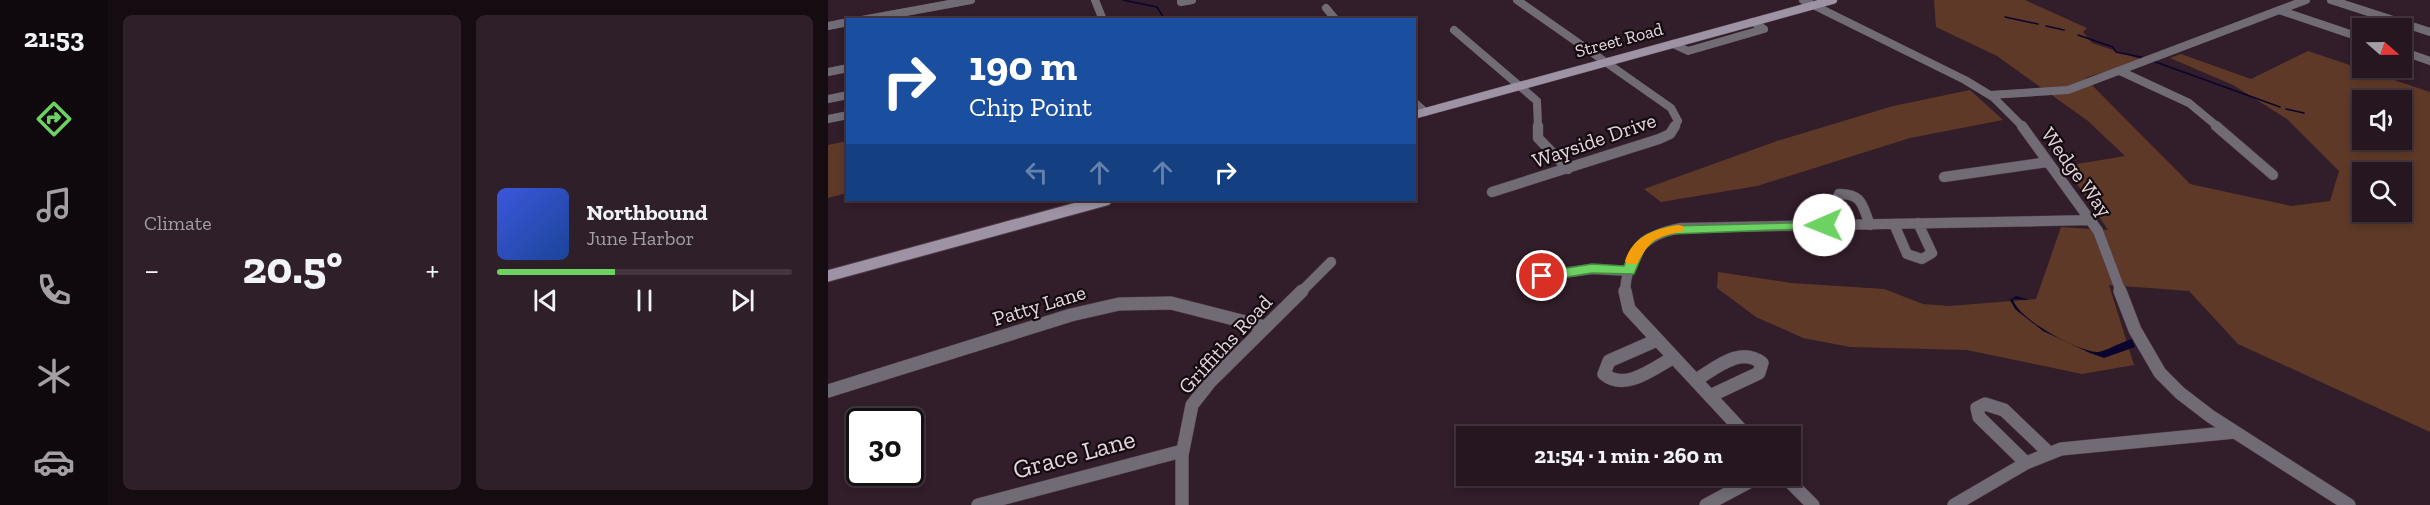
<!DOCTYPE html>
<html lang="en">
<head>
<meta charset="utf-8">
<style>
	body { margin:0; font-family:"Zilla Slab",serif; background:#2e1f29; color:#f1f3f6; height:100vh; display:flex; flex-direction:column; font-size:22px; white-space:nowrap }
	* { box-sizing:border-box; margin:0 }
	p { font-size:20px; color:#a49fa5 }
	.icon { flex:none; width:33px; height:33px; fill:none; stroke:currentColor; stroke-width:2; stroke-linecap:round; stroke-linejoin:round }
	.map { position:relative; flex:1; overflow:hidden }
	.panel { display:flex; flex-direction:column; gap:15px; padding:15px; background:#150c12; width:720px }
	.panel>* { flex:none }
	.top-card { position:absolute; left:18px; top:18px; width:570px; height:183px; border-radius:0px; box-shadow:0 3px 9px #0003,0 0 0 2px #42353e; background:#1a4fa0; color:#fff; overflow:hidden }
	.needle { width:39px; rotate:110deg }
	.tools { position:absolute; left:1524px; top:18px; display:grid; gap:12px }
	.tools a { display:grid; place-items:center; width:60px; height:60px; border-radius:0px; background:#261620; box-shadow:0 3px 9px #0003,0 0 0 2px #42353e; font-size:30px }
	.speed { position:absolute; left:18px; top:408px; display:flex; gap:12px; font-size:30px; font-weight:700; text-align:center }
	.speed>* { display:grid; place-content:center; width:78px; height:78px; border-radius:50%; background:#261620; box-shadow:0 3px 9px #0003,0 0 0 2px #42353e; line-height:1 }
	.speed .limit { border:3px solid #111; border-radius:9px; background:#fff; color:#111 }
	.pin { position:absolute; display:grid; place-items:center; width:51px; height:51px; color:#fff; margin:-26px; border:3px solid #fff; border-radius:50%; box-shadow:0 2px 6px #0007 }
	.me { position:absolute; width:66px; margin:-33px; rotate:269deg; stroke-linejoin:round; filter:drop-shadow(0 0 4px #0008) }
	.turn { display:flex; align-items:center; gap:21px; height:126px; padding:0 24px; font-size:27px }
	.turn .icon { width:78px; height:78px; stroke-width:2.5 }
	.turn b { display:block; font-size:42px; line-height:51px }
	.lanes { display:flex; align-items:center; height:57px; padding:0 24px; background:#0003; justify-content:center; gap:30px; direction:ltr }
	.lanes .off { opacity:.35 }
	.big { font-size:45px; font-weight:700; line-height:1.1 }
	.panel .tile { flex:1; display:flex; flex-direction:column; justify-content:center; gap:9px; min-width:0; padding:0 21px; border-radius:9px; background:#2e1f29 }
	.song { display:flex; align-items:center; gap:18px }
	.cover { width:72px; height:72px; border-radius:9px; background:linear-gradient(135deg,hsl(230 70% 55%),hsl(220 70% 35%)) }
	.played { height:6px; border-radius:3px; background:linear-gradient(90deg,#6cd362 40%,#42353e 40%) }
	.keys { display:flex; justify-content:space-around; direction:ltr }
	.heat { display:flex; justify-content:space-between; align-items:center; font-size:33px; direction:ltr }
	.panel .tiles { flex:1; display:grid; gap:15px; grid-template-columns:repeat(2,1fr) }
	.trip { position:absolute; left:628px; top:426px; width:345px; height:60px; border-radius:0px; background:#261620; box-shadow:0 3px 9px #0003,0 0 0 2px #42353e; font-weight:700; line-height:60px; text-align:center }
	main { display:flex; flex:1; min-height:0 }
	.tabs { display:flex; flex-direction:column; width:108px; justify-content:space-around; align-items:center; background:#0f090d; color:#a49fa5 }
	.tabs .icon { width:42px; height:42px }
	.tabs .selected { color:#6cd362 }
	.tabs b { font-size:27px; color:#f1f3f6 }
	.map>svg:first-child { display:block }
</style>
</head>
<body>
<main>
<nav class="tabs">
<b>21:53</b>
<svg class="icon selected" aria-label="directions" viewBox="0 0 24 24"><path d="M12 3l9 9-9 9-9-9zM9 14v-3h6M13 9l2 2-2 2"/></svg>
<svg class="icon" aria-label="music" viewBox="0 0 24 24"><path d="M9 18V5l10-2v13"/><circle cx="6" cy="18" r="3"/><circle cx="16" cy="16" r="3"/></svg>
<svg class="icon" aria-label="phone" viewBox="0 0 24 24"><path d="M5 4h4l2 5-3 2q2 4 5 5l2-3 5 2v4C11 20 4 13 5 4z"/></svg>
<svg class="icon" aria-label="climate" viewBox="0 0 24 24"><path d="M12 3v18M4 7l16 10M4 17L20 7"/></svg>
<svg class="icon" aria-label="car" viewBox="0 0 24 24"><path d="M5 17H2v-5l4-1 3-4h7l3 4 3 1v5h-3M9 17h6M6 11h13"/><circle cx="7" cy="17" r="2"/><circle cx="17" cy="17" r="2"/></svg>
</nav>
<section class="panel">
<div class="tiles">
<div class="tile"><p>Climate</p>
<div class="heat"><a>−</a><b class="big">20.5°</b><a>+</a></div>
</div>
<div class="tile">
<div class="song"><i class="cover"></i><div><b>Northbound</b><p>June Harbor</p></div></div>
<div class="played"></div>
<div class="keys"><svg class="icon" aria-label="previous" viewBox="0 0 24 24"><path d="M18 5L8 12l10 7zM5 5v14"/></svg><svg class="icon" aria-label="pause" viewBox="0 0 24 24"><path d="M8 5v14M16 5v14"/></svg><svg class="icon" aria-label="next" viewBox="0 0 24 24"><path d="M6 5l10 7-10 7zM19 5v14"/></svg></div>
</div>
</div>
</section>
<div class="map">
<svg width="1602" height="505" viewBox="0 0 1602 505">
	<rect width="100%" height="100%" fill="#321d2a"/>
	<path fill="#5f3927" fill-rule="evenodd" d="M1106,0H1197L1259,28L1255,32L1264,43L1315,60L1257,78L1362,184L1463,206L1502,201L1511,171L1459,119L1405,85L1342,58L1353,54L1423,79L1480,51L1602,92V432L1410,344L1361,291L1281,285L1306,365L1254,374L1139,350L1022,347L975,338L928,317L889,288L890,272L963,283L1056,289L1095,304L1121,306L1208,299L1233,227L1280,230L1237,166L1297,156L1260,121L1169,56L1108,27ZM1534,100H1574V140H1534ZM1534,172H1574V212H1534Z
		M1142,90L1175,120L1082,138L929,186L833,202L816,189L949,141L1065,106Z
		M19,141V193L0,198V145Z"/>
	<path fill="#09052e" d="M1188,296L1201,300L1185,299C1189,319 1250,351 1269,352C1277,352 1295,341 1304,339L1307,347L1276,358L1262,353L1215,331L1187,309L1182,300Z"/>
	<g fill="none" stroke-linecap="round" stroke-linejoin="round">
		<path stroke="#09052e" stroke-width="1.5" d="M295,0L329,7L337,20
			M1177,17L1210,24
			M1218,26L1236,30
			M1250,35L1285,47L1288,52L1317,58
			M1325,61L1452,107
			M1458,109L1476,113"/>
		<defs>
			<path id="minor-far2" d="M267,0L275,20
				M689,0L843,108L850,121L846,127
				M975,0L1137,80L1165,97L1195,127
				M1503,0L1602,32
				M353,2L364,0
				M498,8L508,20
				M1451,10L1534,38
				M34,20L143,0
				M0,26L20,22
				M626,30L709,101L710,127
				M845,44L860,51L936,29L925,22
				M1574,51L1602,61
				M1292,71L1361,103L1390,127
				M0,72L20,68
				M1162,95L1240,90L1478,0
				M0,99L20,95
				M586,102L597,112
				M0,119L20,115"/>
			<path id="minor-far1" d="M710,126V138L740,169
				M1194,126L1270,231L1293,292
				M1388,126L1445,175
				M1116,177L1220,162
				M664,192L831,139L842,134L847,126
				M1066,224L1079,254L1094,259L1104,253L1090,223
				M1018,225L1009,199L1011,194C1035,194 1034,205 1042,225
				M714,276L764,269L801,271
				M473,292L503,262
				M797,292C799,254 816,234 853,228L1264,220"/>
			<path id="minor" d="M797,291L801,309L919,436
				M1292,291L1307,330L1332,373L1352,393L1382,416L1521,505
				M829,340L781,361L776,374C797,392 826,368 846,357
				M868,380C888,368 912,346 934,363L931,373L882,396
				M0,391L243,315L291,304L343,303L437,327
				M1198,463L1151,417L1149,408L1157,404L1176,410L1220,452
				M956,476L985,505
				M150,505L354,451
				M354,505V455L364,405L382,382L474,291
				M878,505L932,476
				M1126,505L1198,463L1233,449L1407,432"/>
			<path id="secondary-far1" d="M586,115L1005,0"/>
			<path id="secondary" d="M0,276L278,200"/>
		</defs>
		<use href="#minor-far2" stroke="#4f3b47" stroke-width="8"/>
		<use href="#minor-far1" stroke="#4f3b47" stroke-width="11"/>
		<use href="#minor" stroke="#4f3b47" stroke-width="14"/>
		<use href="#secondary-far1" stroke="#4f3b47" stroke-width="9"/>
		<use href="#secondary" stroke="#4f3b47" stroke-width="13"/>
		<use href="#minor-far2" stroke="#716b76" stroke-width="8"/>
		<use href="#minor-far1" stroke="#716b76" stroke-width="10"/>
		<use href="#minor" stroke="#716b76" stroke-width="13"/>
		<use href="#secondary-far1" stroke="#9d93a4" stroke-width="8"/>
		<use href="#secondary" stroke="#9d93a4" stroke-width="11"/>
	</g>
	<path fill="#6cd362" stroke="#468940" stroke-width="1.5" d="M996,222L1002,225L1000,228L845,234L830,238L817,248L806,274L764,273L714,281L706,276L714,272L764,264L796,266C807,238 815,233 844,226Z"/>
	<path fill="#f59e0b" d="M850,225L855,226V231C826,238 823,239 809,264H799L797,261C805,236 826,229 850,225Z"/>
	<g text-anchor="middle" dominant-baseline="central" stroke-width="4.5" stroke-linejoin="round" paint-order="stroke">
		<g font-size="18" fill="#e5d6de" stroke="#140b10">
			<text transform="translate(791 40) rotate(-15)">Street Road</text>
		</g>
		<g font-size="21" fill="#e5d6de" stroke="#140b10">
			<text transform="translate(766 140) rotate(-19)">Wayside Drive</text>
			<text transform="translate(1249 172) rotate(54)">Wedge Way</text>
			<text transform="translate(211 305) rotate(-17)">Patty Lane</text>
			<text transform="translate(397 344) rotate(-47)">Griffiths Road</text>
		</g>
		<g font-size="26" fill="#e5d6de" stroke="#140b10">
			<text transform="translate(246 454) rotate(-15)">Grace Lane</text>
		</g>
	</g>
</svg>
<div class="tools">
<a><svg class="needle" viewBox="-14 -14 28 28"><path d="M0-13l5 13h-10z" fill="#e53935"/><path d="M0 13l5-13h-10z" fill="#a49fa5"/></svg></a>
<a><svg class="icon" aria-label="sound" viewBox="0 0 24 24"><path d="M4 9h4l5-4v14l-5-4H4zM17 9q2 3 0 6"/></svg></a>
<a><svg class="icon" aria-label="search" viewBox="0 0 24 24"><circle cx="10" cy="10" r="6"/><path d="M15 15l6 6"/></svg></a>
</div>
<div class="speed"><div class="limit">30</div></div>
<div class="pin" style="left:714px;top:276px;background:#d93025"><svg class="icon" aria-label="arrive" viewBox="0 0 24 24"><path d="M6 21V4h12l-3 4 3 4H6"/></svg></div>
<svg class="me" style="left:996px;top:225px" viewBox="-20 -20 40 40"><circle r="19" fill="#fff"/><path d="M0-13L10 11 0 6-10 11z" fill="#6cd362"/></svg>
<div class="trip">21:54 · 1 min · 260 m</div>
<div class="top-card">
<div class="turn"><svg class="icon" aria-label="right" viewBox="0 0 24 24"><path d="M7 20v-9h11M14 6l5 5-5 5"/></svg><div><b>190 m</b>Chip Point</div></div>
<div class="lanes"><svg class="icon off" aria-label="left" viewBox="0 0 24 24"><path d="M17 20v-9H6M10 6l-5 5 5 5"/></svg><svg class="icon off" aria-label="ahead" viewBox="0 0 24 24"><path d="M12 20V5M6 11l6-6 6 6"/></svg><svg class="icon off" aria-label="ahead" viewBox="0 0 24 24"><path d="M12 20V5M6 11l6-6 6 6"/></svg><svg class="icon" aria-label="right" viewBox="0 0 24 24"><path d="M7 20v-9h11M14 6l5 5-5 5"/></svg></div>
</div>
</div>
</main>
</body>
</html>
